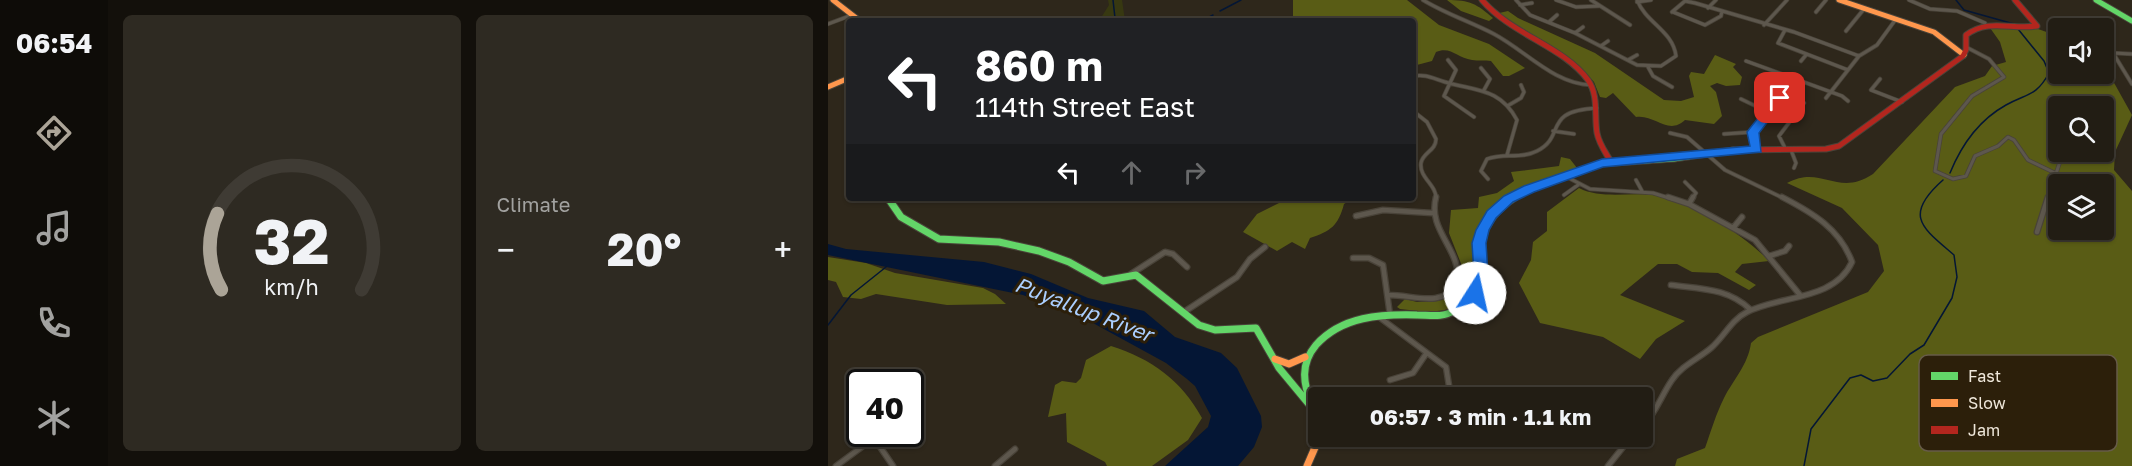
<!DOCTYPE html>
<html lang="en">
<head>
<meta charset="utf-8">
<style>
	body { margin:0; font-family:"Golos Text",sans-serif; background:#2e2a22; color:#f1f3f6; height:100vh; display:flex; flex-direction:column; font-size:22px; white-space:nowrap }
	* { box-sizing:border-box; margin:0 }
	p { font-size:20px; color:#a2a2a0 }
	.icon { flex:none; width:33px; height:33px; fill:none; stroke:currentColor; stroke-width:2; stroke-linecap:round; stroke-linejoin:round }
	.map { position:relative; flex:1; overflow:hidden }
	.details { display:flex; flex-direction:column; gap:15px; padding:15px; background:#13100b; width:720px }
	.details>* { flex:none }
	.guide { position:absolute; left:18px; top:18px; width:570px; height:183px; border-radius:6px; box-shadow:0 2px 4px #0004,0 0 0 2px #3f3b34; background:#202124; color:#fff; overflow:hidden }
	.controls { position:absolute; left:1220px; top:18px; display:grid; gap:12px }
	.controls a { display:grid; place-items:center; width:66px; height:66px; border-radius:6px; background:#221d14; box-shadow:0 2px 4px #0004,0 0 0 2px #3f3b34; font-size:30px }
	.speed { position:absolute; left:18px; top:369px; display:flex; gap:12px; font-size:30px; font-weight:700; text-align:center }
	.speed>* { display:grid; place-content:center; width:78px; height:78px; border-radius:50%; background:#221d14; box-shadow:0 2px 4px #0004,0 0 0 2px #3f3b34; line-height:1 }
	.speed .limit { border:3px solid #111; border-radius:9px; background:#fff; color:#111 }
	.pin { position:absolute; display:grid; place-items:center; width:51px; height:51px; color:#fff; margin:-26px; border-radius:12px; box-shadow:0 3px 9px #0006 }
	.me { position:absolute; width:66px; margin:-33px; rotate:10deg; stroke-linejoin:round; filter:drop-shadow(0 0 4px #0008) }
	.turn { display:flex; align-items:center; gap:21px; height:126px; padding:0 30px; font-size:27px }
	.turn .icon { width:78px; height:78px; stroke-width:2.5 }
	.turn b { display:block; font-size:42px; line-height:51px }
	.lanes { display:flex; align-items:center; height:57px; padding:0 30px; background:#0003; justify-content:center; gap:30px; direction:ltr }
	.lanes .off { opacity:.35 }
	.big { font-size:45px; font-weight:700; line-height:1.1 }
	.details .widget { flex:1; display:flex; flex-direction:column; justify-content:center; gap:9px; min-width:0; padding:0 21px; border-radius:9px; background:#2e2a22 }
	.details .dial { align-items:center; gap:0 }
	.dial svg { height:156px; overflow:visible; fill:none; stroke:#3f3b34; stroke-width:7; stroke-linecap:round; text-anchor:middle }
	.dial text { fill:#f1f3f6; stroke:none }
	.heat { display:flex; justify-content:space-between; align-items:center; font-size:33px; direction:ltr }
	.details .tiles { flex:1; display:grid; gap:15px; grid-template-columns:repeat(2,1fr) }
	.trip { position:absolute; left:480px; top:387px; width:345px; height:60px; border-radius:6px; background:#221d14; box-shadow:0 2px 4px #0004,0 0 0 2px #3f3b34; font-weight:700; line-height:60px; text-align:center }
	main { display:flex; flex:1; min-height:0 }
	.dock { display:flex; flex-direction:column; width:108px; justify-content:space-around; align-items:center; background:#0e0c08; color:#a2a2a0 }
	.dock .icon { width:42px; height:42px }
	.dock .selected { color:#aba497 }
	.dock b { font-size:27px; color:#f1f3f6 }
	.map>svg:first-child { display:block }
</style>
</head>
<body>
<main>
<nav class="dock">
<b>06:54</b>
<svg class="icon selected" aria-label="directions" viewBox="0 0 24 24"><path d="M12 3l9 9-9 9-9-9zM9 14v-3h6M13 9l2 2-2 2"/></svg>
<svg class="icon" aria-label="music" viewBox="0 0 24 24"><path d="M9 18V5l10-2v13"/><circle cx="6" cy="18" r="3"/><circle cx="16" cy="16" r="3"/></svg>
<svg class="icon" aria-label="phone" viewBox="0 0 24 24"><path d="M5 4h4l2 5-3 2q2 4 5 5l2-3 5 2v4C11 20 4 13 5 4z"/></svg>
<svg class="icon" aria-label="climate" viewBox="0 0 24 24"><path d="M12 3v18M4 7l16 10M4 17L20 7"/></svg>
</nav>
<section class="details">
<div class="tiles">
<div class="widget dial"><svg viewBox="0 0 100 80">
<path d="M14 69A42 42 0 1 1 86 69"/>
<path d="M14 69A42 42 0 0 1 12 30" stroke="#aba497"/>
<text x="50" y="56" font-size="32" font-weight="700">32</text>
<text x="50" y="72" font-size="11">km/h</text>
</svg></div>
<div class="widget"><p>Climate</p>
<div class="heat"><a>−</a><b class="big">20°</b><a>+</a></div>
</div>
</div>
</section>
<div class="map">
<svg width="1304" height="466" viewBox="0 0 1304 466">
	<rect width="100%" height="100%" fill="#2e271b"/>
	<path fill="#373811" d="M280,0H294L297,21H271L281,5Z"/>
	<path fill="#595c15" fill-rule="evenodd" d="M465,0H579L611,25L661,44L697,68L681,76H675L663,61C657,60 650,61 644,60C629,58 623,46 608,52L604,61L585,66V21H465Z
		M619,0C642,0 649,4 665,18L661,21L633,11Z
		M680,11L690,18L767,53L836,100L853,101L866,97L861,76L863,72L876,74L887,55L908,64L905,67L914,77L912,85L898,86L889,83L882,86L888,92L894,116L886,124L857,120C840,136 827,114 808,117L785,93L778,98L772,97L766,82L758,73L667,14Z
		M1160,25L1210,29L1230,36V74H1275V63L1304,115L1287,152L1286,170L1304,191V466H847L849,459L877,448C883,431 888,414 896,398C905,380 920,365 923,343L930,337L1040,292L1056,271L1050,245L1014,208L959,183C994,164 1009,198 1045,174L1127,87L1157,76L1164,66L1178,62L1172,42ZM1230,106H1275V152H1230ZM1230,184H1275V230H1230Z
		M733,157L742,159L749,168C717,180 679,188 657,217C643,234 649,255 648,275C647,317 601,313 572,309L569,307L577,299L589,302L610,301L625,294L631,285L634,266L621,233L623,210L650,208L651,197L669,193L686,181L683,172L731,166Z
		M751,188C774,200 805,191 830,196C864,202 918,236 941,261L914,264L907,272L928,285L921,290L890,273L864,272L849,264H830L792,295L857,321L828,339L812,359L775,337L712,323L691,283L703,260L705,242L719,231V212Z
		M461,198H526L516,204C510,226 503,231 482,238L477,249L464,242L449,251L415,232L429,214Z
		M0,257L38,263L67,273L155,288L167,294L178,304L119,305L48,294L33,299L15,297L8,282L0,280Z
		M283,346C324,359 353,380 374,418L360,440L324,466H279L277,462L239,442L238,413L220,417L227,385L234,381L248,383L253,378L258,360Z"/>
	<path fill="#041635" d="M0,244L18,249L156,262L203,274L260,298L316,311L347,337L393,353L409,368L433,416L434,427L426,447L410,466H337L380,427L383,416L367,386L359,379L338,363L265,323L195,295L0,255Z"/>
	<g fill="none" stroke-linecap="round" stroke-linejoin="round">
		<path stroke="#041635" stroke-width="1.5" d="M285,0L287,18
			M1128,0L1136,10L1186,24
			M392,11L413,0
			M386,19L388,21
			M374,21L385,15
			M1122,173C1133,146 1151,120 1178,105C1199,93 1208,97 1221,73L1216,61L1190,29
			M0,325L23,295L58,267
			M976,466L983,429L1022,378L1033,375L1045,381L1059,378L1082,354L1096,345L1124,298L1129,277L1126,255C1095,228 1074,216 1115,180"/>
		<defs>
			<path id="street-far1" d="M595,0C618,14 643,22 666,34C698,51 726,84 763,85
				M688,0L702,15L747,33L809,65L833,66L848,56C845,31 818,23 809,0
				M728,0L748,7L771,6
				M763,0L802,25
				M1081,0L1102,9L1129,11L1157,23
				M809,2L823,0
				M692,5L704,3
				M880,8L888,0
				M844,12L857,1L867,3L966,32L1031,56
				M845,12L877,25L893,16L894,11
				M988,12L998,0
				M721,22L729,15
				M0,24L24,15
				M936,25L959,0
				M957,30L950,43L1020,70
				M1018,31L1036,9
				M747,33L755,27
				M773,46L780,41
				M1138,47L1161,59L1176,77L1144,96L1113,134L1107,171L1125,179L1138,176L1147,156L1170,146L1180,137L1186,140L1200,160L1227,173
				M1285,53L1304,84
				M1285,53L1304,54
				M620,60L628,70L616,96L646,117
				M800,60L809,55
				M918,61L1014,96L1020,101
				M973,61L978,55
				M820,67L825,76L844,87
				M653,68L662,79L656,90
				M585,76C598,74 604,78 617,82C648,91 672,88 689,120L679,155
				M1052,79L1043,90L1074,102
				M998,98L1031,56L1049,45L1068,19
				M913,99L940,112
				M681,105L693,98L696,92L693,85
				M585,111L599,122L608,139C608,151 595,152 593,163C591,178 609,185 608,199
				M725,131L746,134
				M842,133L859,137L897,170L957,199
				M896,134L925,132
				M928,149L925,132L952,96L940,87
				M958,150L951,136L976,103
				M963,150L968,163L966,168
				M737,176L762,189L825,193L844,199
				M660,179L653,171L659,159C675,153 694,159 709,151C739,136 713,111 769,108
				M808,180L814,191
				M857,182L868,193L864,199
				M736,195L750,185
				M1220,199L1235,152"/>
			<path id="street" d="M840,197L861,204L927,240L972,295
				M861,204L865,197
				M528,216L555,210L604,213
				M905,228L914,217
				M1209,232L1220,197
				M941,256L957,251L961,246
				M525,258H541L555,265L562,315
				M303,274L337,252L345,254L359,267
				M843,285C873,289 900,288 923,310
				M561,295C586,295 611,308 630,285C634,248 599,232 608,197
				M356,312L409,277L422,259L437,247
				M551,317L618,367L623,398
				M562,380L585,373L598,354
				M814,427C828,413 833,396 844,380C853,366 870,359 883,348C896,337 903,320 919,312C953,295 1006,301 1024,262C1012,229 985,213 954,197
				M8,466L46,438L65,466
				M167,466L187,449
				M780,466L804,436"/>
			<path id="fast-far1" d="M1268,0L1304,21
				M684,199L714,183L772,164L846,159L905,150"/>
			<path id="fast" d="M60,198L73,217L111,239L171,242L211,251L241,262L275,281L308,275L371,325L387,330L428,328L451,368L490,415
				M484,405C475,384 472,364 488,345C514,316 553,314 589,315C601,315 615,318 625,311C673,282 627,234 687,197"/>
			<path id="slow-far1" d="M5,0L32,21
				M1011,0L1106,32L1136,55
				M0,87L21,78"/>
			<path id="slow" d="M447,359L461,364L477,357
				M479,466L492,436"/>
			<path id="jam" d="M654,0C684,35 735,46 760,80C771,96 766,115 769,133C771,144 778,153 783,162
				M905,150L998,149L1011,146L1135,56L1138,50V35C1161,18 1183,30 1209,26L1187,0"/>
		</defs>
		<use href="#street-far1" stroke="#494339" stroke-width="4.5"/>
		<use href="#street" stroke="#494339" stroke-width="7"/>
		<use href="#fast-far1" stroke="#494339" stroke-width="7"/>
		<use href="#fast" stroke="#494339" stroke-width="9"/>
		<use href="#slow-far1" stroke="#494339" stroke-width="7"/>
		<use href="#slow" stroke="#494339" stroke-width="9"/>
		<use href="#jam" stroke="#494339" stroke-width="7"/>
		<use href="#street-far1" stroke="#5d574d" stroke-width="3"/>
		<use href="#street" stroke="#5d574d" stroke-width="4.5"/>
		<use href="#fast-far1" stroke="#63d668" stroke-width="5"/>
		<use href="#fast" stroke="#63d668" stroke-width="7"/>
		<use href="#slow-far1" stroke="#ff974d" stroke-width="5"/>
		<use href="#slow" stroke="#ff974d" stroke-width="7"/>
		<use href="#jam" stroke="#b3261e" stroke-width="5"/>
	</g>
	<path fill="#1a73e8" stroke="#114b97" stroke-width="1.5" d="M948,95L958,98L931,133L933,152L775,167L706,192L685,202L668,218L661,230L658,243L660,275L652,297H642L640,293L646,275L644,243L648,230L659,211L676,196L696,186L774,159L922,146L919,132Z"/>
	<g text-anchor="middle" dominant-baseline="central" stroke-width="6" stroke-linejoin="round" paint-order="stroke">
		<g font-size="21" font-style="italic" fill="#abcfff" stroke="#2c1f0a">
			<text transform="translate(256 309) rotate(21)">Puyallup River</text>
		</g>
	</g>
	<rect x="1091" y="355" width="198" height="96" rx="9" fill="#2c1f0a" stroke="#665b48" stroke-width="1.5"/>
	<rect x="1103" y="372" width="27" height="8" fill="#63d668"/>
	<rect x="1103" y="399" width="27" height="8" fill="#ff974d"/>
	<rect x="1103" y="426" width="27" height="8" fill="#b3261e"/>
	<g font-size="16" fill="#efe7da">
		<text x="1140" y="382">Fast</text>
		<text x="1140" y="409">Slow</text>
		<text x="1140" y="436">Jam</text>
	</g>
</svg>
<div class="controls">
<a><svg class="icon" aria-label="sound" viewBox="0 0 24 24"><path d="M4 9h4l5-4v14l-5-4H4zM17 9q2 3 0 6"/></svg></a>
<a><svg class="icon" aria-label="search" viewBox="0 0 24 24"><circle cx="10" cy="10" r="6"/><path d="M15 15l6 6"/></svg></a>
<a><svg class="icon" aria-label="layers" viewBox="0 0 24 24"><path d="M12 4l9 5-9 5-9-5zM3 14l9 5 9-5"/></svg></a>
</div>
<div class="speed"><div class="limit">40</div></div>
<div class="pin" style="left:952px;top:98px;background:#d93025"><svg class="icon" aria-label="arrive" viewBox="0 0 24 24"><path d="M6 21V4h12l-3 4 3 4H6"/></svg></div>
<svg class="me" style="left:647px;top:293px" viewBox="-20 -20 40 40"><circle r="19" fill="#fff"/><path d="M0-13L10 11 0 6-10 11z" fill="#1a73e8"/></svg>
<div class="trip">06:57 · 3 min · 1.1 km</div>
<div class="guide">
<div class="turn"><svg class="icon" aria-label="left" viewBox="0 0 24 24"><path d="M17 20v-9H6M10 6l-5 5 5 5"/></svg><div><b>860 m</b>114th Street East</div></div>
<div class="lanes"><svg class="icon" aria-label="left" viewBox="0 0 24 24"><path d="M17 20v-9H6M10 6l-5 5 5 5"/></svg><svg class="icon off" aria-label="ahead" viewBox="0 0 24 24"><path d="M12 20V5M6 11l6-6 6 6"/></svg><svg class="icon off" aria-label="right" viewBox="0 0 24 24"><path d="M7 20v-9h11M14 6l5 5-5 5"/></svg></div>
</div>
</div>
</main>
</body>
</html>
